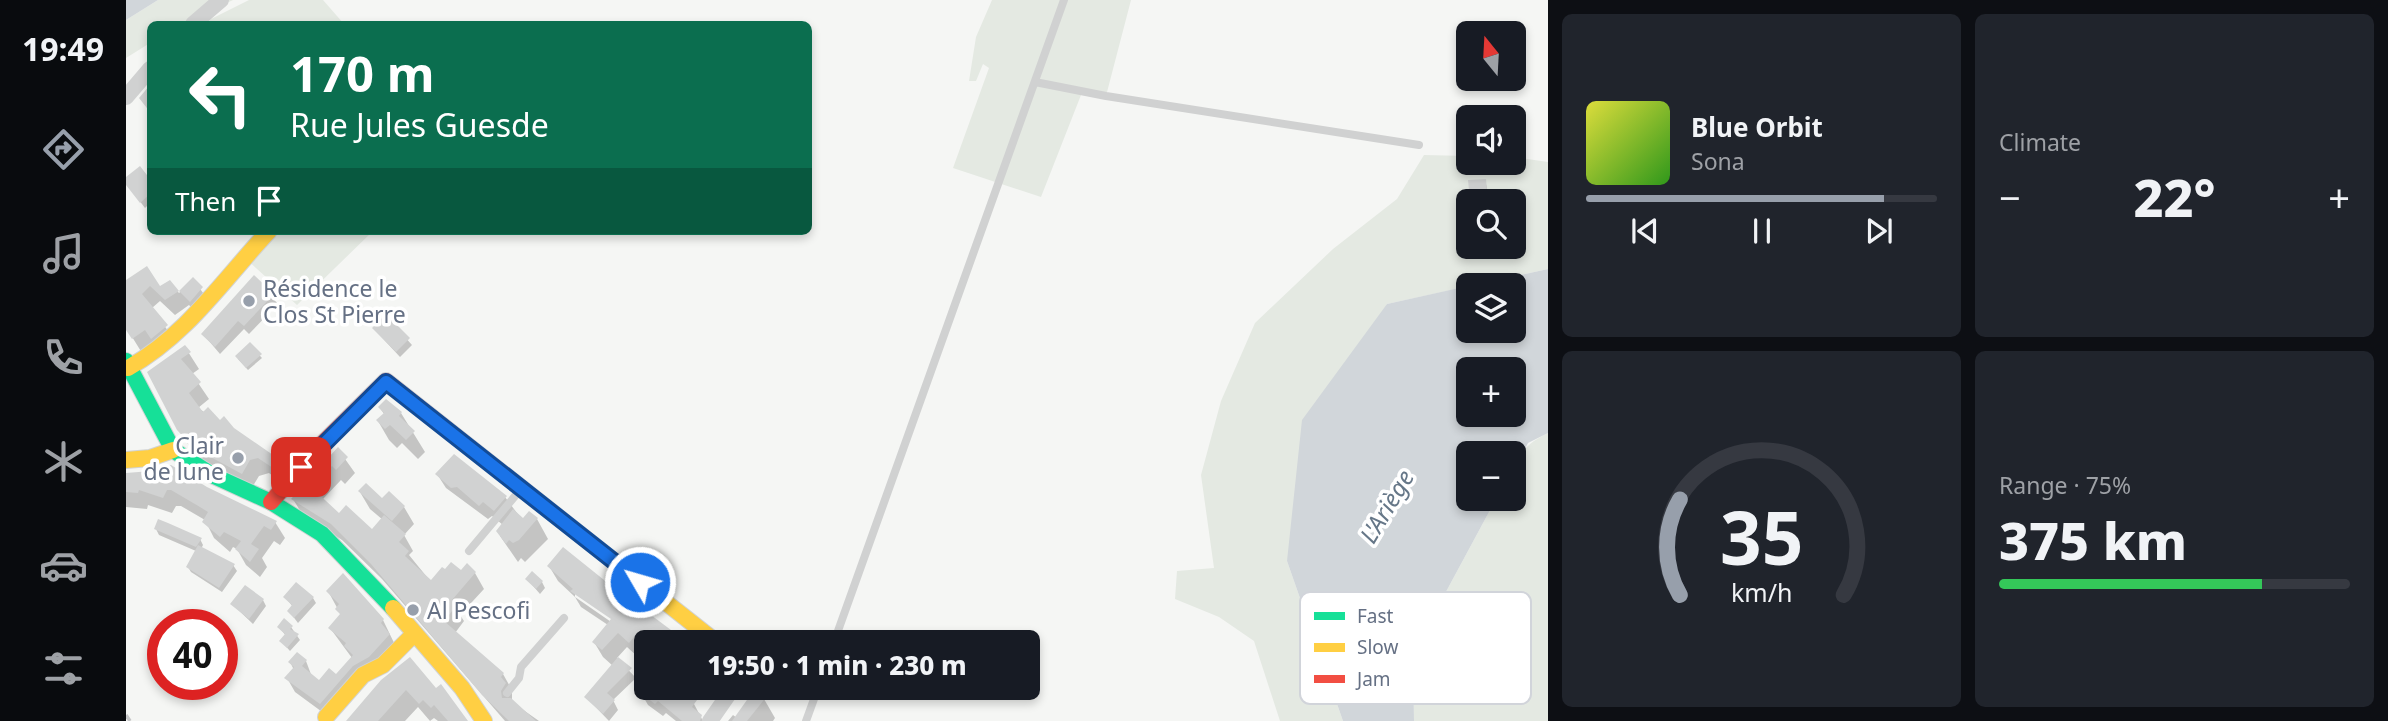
<!DOCTYPE html>
<html lang="en">
<head>
<meta charset="utf-8">
<style>
	body { margin:0; font-family:"Noto Sans",sans-serif; background:#20242c; color:#f1f3f6; height:100vh; display:flex; flex-direction:column; font-size:26px; white-space:nowrap }
	* { box-sizing:border-box; margin:0 }
	p { font-size:23px; color:#9ea1a6 }
	.icon { flex:none; width:38px; height:38px; fill:none; stroke:currentColor; stroke-width:2; stroke-linecap:round; stroke-linejoin:round }
	.map { position:relative; flex:1; overflow:hidden }
	.panel { display:flex; flex-direction:column; gap:14px; padding:14px; background:#0d0f14; width:840px }
	.panel>* { flex:none }
	.hud { position:absolute; left:21px; top:21px; width:665px; height:214px; border-radius:10px; box-shadow:0 4px 10px #0003; background:#0b6e4f; color:#fff; overflow:hidden }
	.needle { width:46px; rotate:342deg }
	.buttons { position:absolute; left:1330px; top:21px; display:grid; gap:14px }
	.buttons a { display:grid; place-items:center; width:70px; height:70px; border-radius:10px; background:#171b24; box-shadow:0 4px 10px #0003; font-size:35px }
	.speed { position:absolute; left:21px; top:609px; display:flex; gap:14px; font-size:35px; font-weight:700; text-align:center }
	.speed>* { display:grid; place-content:center; width:91px; height:91px; border-radius:50%; background:#171b24; box-shadow:0 4px 10px #0003; line-height:1 }
	.speed .limit { border:10px solid #d22; background:#fff; color:#111 }
	.pin { position:absolute; display:grid; place-items:center; width:60px; height:60px; color:#fff; margin:-30px; border-radius:14px; box-shadow:0 4px 10px #0006 }
	.me { position:absolute; width:77px; margin:-38px; rotate:308deg; stroke-linejoin:round; filter:drop-shadow(0 0 5px #0008) }
	.turn { display:flex; align-items:center; gap:24px; height:147px; padding:0 28px; font-size:32px }
	.turn .icon { width:91px; height:91px; stroke-width:2.5 }
	.turn b { display:block; font-size:49px; line-height:60px }
	.then { display:flex; align-items:center; height:66px; padding:0 28px; background:#0003; gap:14px; font-size:26px }
	.big { font-size:52px; font-weight:800; line-height:1.1 }
	.panel .tile { flex:1; display:flex; flex-direction:column; justify-content:center; gap:10px; min-width:0; padding:0 24px; border-radius:10px; background:#20242c }
	.panel .dial { align-items:center; gap:0 }
	.dial svg { height:182px; overflow:visible; fill:none; stroke:#363941; stroke-width:7; stroke-linecap:round; text-anchor:middle }
	.dial text { fill:#f1f3f6; stroke:none }
	.song { display:flex; align-items:center; gap:21px }
	.cover { width:84px; height:84px; border-radius:10px; background:linear-gradient(135deg,hsl(60 70% 55%),hsl(110 70% 35%)) }
	.played { height:7px; border-radius:4px; background:linear-gradient(90deg,#979fab 85%,#363941 85%) }
	.keys { display:flex; justify-content:space-around; direction:ltr }
	.heat { display:flex; justify-content:space-between; align-items:center; font-size:38px; direction:ltr }
	.charge { height:10px; border-radius:5px; background:linear-gradient(90deg,#34c759 75%,#363941 0) }
	.panel .tiles { flex:1; display:grid; gap:14px; grid-template-columns:repeat(2,1fr) }
	.trip { position:absolute; left:508px; top:630px; width:406px; height:70px; border-radius:10px; background:#171b24; box-shadow:0 4px 10px #0003; font-weight:800; line-height:70px; text-align:center }
	main { display:flex; flex:1; min-height:0 }
	.tab-bar { display:flex; flex-direction:column; width:126px; justify-content:space-around; align-items:center; background:#090b0e; color:#9ea1a6 }
	.tab-bar .icon { width:49px; height:49px }
	.tab-bar .on { color:#979fab }
	.tab-bar b { font-size:32px; color:#f1f3f6 }
	.map>svg:first-child { display:block }
</style>
</head>
<body>
<main>
<nav class="tab-bar">
<b>19:49</b>
<svg class="icon on" aria-label="directions" viewBox="0 0 24 24"><path d="M12 3l9 9-9 9-9-9zM9 14v-3h6M13 9l2 2-2 2"/></svg>
<svg class="icon" aria-label="music" viewBox="0 0 24 24"><path d="M9 18V5l10-2v13"/><circle cx="6" cy="18" r="3"/><circle cx="16" cy="16" r="3"/></svg>
<svg class="icon" aria-label="phone" viewBox="0 0 24 24"><path d="M5 4h4l2 5-3 2q2 4 5 5l2-3 5 2v4C11 20 4 13 5 4z"/></svg>
<svg class="icon" aria-label="climate" viewBox="0 0 24 24"><path d="M12 3v18M4 7l16 10M4 17L20 7"/></svg>
<svg class="icon" aria-label="car" viewBox="0 0 24 24"><path d="M5 17H2v-5l4-1 3-4h7l3 4 3 1v5h-3M9 17h6M6 11h13"/><circle cx="7" cy="17" r="2"/><circle cx="17" cy="17" r="2"/></svg>
<svg class="icon" aria-label="filters" viewBox="0 0 24 24"><path d="M4 7h16M4 17h16"/><circle cx="9" cy="7" r="2"/><circle cx="15" cy="17" r="2"/></svg>
</nav>
<div class="map">
<svg width="1422" height="721" viewBox="0 0 1422 721">
	<rect width="100%" height="100%" fill="#f5f6f4"/>
	<path fill="#e4e9e2" fill-rule="evenodd" d="M32,0H107L58,24H24V43L0,58V20Z
		M123,0H197L218,24H86L83,20Z
		M866,0H1005L980,96L955,95L915,197L827,168L863,68L857,64L850,81H843L850,37Z
		M1298,155L1342,156V163H1388V157L1422,162V269L1261,304L1161,561L1217,721H1154L1128,641L1093,617L1049,599L1051,571L1088,568L1075,475L1095,401L1129,323L1207,249L1271,199ZM1342,201H1388V247H1342Z
		M147,231H247L171,305L119,258Z
		M1422,433V721H1288L1287,653L1370,499H1388C1388,465 1389,449 1422,433Z"/>
	<path fill="#d1d6da" fill-rule="evenodd" d="M0,0H32L0,20Z
		M1422,269V433L1402,443L1388,468V453H1342V499H1370L1287,653L1288,721H1217L1161,561L1176,420L1261,304L1342,286V331H1388V285H1348ZM1342,369H1388V415H1342Z"/>
	<path fill="#0003" d="M14,168L24,182V203L19,208L0,183Z
		M1359,180L1364,201H1346L1344,182Z
		M20,268L34,288L44,282L53,293L67,279L85,304L73,316L63,305L49,315L34,301L26,308L49,341L16,353L0,327V282Z
		M128,278L152,304L123,334L118,329L94,354L77,334Z
		M260,316L286,345L274,357L248,329Z
		M124,345L136,358L122,370L112,359Z
		M59,347L73,369L66,374L83,399L72,408L159,465L168,481L163,488L143,473L133,476L125,489L79,464L63,446L23,373Z
		M261,401L275,413L299,452L292,459L276,443L271,448L263,440L252,421L258,414L254,408Z
		M212,449L229,473L219,484L215,480L196,500L214,516L246,531L257,520L244,509L234,492L278,507L288,524L278,535L287,551L283,555L305,582L335,572L341,566L349,573L358,589L334,615L338,621L329,633L377,674L386,690V702L413,721H379L256,579L216,540L176,514L167,499Z
		M311,474L379,497L397,521L411,519L422,539L399,562L395,558L392,562L374,536L377,525L366,516L362,519L320,488Z
		M0,475L80,488L149,522L159,538L154,545L148,541L136,558L141,567L134,577L120,565L111,549L107,547L104,552L88,538L79,520L55,506H50L46,513L22,505L21,509L0,507Z
		M30,529L74,539L77,545L75,549L107,565L111,571L96,592L65,572L62,567L70,551L33,535Z
		M423,566L514,617L517,612L555,642H520L512,657L501,647L491,658L510,678L487,700L492,710L483,721L460,697L487,666L477,657L468,642L482,625L455,607L449,597L491,626L493,623L449,593V597L432,581Z
		M401,579L416,582L419,588L414,594Z
		M202,591L257,620L271,649L203,717L169,692L161,678L168,670L164,662L180,661L186,677L193,683L210,676L226,658L204,628L215,615Z
		M159,597L187,598L190,603L172,623L163,611L167,607Z
		M137,600L140,606L127,624L106,604Z
		M153,627H165L174,640L164,651L155,641L160,636Z
		M257,682L310,690L340,721H312L308,718L304,721L292,707L279,721H222Z
		M520,682V688H528L536,694L542,688H549L568,704L577,721H550L540,713L537,716L522,705L514,691Z
		M638,699L649,718L647,721H602L607,715L611,718Z"/>
	<path fill="#d1d2d2" d="M24,85V112L13,98Z
		M14,166L24,179V194L14,203L0,185V177Z
		M1360,179L1362,201H1344L1342,180Z
		M21,266L34,286L44,280L53,291L67,277L77,287L64,302L53,291L39,300L24,286L16,294L42,325L25,339L19,330L6,339L0,330V280Z
		M128,275L148,294L118,326L112,321L89,347L75,334Z
		M260,314L284,338L270,352L246,328Z
		M124,342L136,354L120,368L109,356Z
		M59,345L65,352L55,359L75,382L63,393L77,412L82,407L94,420L98,416L108,428L160,464L153,472L132,458L124,460L116,474L68,448L51,430L21,372Z
		M260,399L276,412L273,416L289,431L280,440L264,425L259,429L250,420L258,413L252,407Z
		M212,447L222,457L210,470L206,466L185,487L213,513L220,505L246,529L258,515L280,534L273,542L283,551L279,556L305,580L316,567L319,569L325,562L335,570L341,563L350,572L326,600L331,605L318,621L378,673L375,677L380,683L375,691L376,698H385L410,721H383L356,695L245,564L205,524L165,499Z
		M328,454L381,496L368,511L357,502L353,506L331,487L325,488L309,474Z
		M45,465L81,487L151,521L145,530L138,526L125,544L133,549L124,562L109,549L115,541L98,532L94,537L76,522L82,512L74,507L45,490H41L37,498L13,490L12,493L0,492V473L25,471Z
		M240,483L256,498L263,491L279,506L266,521L232,491Z
		M387,509L397,518L403,511L412,518L393,540L387,543L383,540L380,544L370,531Z
		M32,519L42,523L76,538L70,547L28,529Z
		M72,545L109,564L93,588L60,567Z
		M437,547L498,596L514,614L517,609L561,642H526L512,632L503,643L492,633L476,650L466,642L485,619L444,591L447,589L421,566Z
		M406,571L417,581L410,589L399,579Z
		M217,573L258,619L255,623L264,634L243,657L227,666L194,704L158,678L168,667L162,662L171,652L181,660L176,666L193,680L203,668L210,674L227,655L218,646L220,643L202,628L214,614L209,609L213,604L200,591Z
		M170,582L188,597L168,618L161,611L166,605L157,597Z
		M119,585L138,599L123,619L104,604Z
		M158,618L167,626L164,629L173,634L161,648L153,641L159,634L151,627Z
		M284,657L310,688L315,684L342,721H322L308,705L305,708L297,700L293,704L280,690L252,721H220L255,680Z
		M492,657L506,668L481,693L489,700L477,714L458,697Z
		M519,679L520,688H531L536,692L539,688H570L576,693L566,707L576,715L574,721H556L532,701L529,704L508,688H516L514,686Z
		M628,690L639,698L637,701L621,721H606Z"/>
	<g fill="none" stroke-linecap="round" stroke-linejoin="round">
		<defs>
			<path id="fast" d="M0,361L47,450L86,475L145,502L196,534L267,608"/>
			<path id="slow" d="M2,368C61,335 97,280 143,231
				M0,460L24,458L47,450
				M509,578L590,642
				M267,608L336,688L358,721
				M200,717L237,675L257,665L288,634"/>
			<path id="jam" d="M145,502L191,449L260,381L509,578"/>
		</defs>
		<use href="#fast" stroke="#d1d3d3" stroke-width="18"/>
		<use href="#slow" stroke="#d1d3d3" stroke-width="18"/>
		<use href="#jam" stroke="#d1d3d3" stroke-width="18"/>
		<path stroke="#d0d1d1" stroke-width="8" d="M909,82L980,96L1293,145
			M343,551L395,489
			M708,642L938,0
			M381,693L393,678L395,667L438,618
			M680,721L692,688"/>
		<path stroke="#d0d1d1" stroke-width="16" d="M67,24L95,0
			M0,97L24,69
			M584,721L607,688"/>
		<use href="#fast" stroke="#16e098" stroke-width="16"/>
		<use href="#slow" stroke="#ffcf43" stroke-width="16"/>
		<use href="#jam" stroke="#f24e42" stroke-width="16"/>
		<path stroke="#c5c6c7" stroke-width="3.5" stroke-dasharray="10 5" stroke-linecap="butt" d="M0,715L4,721"/>
	</g>
	<g fill="none" stroke-linecap="round" stroke-linejoin="round">
		<defs>
			<path id="route" d="M175,467L260,382L514,582"/>
		</defs>
		<use href="#route" stroke="#114b97" stroke-width="18"/>
		<use href="#route" stroke="#1a73e8" stroke-width="12"/>
	</g>
	<g fill="#979fab" stroke="#fff" stroke-width="2.5">
		<circle cx="123" cy="301" r="7"/>
		<circle cx="112" cy="458" r="7"/>
		<circle cx="287" cy="610" r="7"/>
	</g>
	<g text-anchor="middle" dominant-baseline="central" stroke-width="7" stroke-linejoin="round" paint-order="stroke">
		<g font-size="23" fill="#657084" stroke="#fff" text-anchor="start">
			<text x="137" y="288">Résidence le<tspan x="137" dy="26">Clos St Pierre</tspan></text>
			<text x="98" y="445" text-anchor="end">Clair<tspan x="98" dy="26">de lune</tspan></text>
			<text x="301" y="610">Al Pescofi</text>
		</g>
		<g font-size="24" font-style="italic" fill="#678" stroke="#fff">
			<text transform="translate(1260 506) rotate(-59)">L'Ariège</text>
		</g>
	</g>
	<rect x="1174" y="592" width="231" height="112" rx="10" fill="#fff" stroke="#d1d4da" stroke-width="2"/>
	<rect x="1188" y="612" width="31" height="8" fill="#16e098"/>
	<rect x="1188" y="643" width="31" height="9" fill="#ffcf43"/>
	<rect x="1188" y="675" width="31" height="8" fill="#f24e42"/>
	<g font-size="19" fill="#657084">
		<text x="1231" y="623">Fast</text>
		<text x="1231" y="654">Slow</text>
		<text x="1231" y="686">Jam</text>
	</g>
</svg>
<div class="buttons">
<a><svg class="needle" viewBox="-14 -14 28 28"><path d="M0-13l5 13h-10z" fill="#e53935"/><path d="M0 13l5-13h-10z" fill="#9ea1a6"/></svg></a>
<a><svg class="icon" aria-label="sound" viewBox="0 0 24 24"><path d="M4 9h4l5-4v14l-5-4H4zM17 9q2 3 0 6"/></svg></a>
<a><svg class="icon" aria-label="search" viewBox="0 0 24 24"><circle cx="10" cy="10" r="6"/><path d="M15 15l6 6"/></svg></a>
<a><svg class="icon" aria-label="layers" viewBox="0 0 24 24"><path d="M12 4l9 5-9 5-9-5zM3 14l9 5 9-5"/></svg></a>
<a>+</a>
<a>−</a>
</div>
<div class="speed"><div class="limit">40</div></div>
<div class="pin" style="left:175px;top:467px;background:#d93025"><svg class="icon" aria-label="arrive" viewBox="0 0 24 24"><path d="M6 21V4h12l-3 4 3 4H6"/></svg></div>
<svg class="me" style="left:514px;top:582px" viewBox="-20 -20 40 40"><circle r="17" fill="#1a73e8" stroke="#fff" stroke-width="3"/><path d="M0-11L8 9 0 5-8 9z" fill="#fff"/></svg>
<div class="trip">19:50 · 1 min · 230 m</div>
<div class="hud">
<div class="turn"><svg class="icon" aria-label="left" viewBox="0 0 24 24"><path d="M17 20v-9H6M10 6l-5 5 5 5"/></svg><div><b>170 m</b>Rue Jules Guesde</div></div>
<div class="then">Then<svg class="icon" aria-label="arrive" viewBox="0 0 24 24"><path d="M6 21V4h12l-3 4 3 4H6"/></svg></div>
</div>
</div>
<section class="panel">
<div class="tiles">
<div class="tile">
<div class="song"><i class="cover"></i><div><b>Blue Orbit</b><p>Sona</p></div></div>
<div class="played"></div>
<div class="keys"><svg class="icon" aria-label="previous" viewBox="0 0 24 24"><path d="M18 5L8 12l10 7zM5 5v14"/></svg><svg class="icon" aria-label="pause" viewBox="0 0 24 24"><path d="M8 5v14M16 5v14"/></svg><svg class="icon" aria-label="next" viewBox="0 0 24 24"><path d="M6 5l10 7-10 7zM19 5v14"/></svg></div>
</div>
<div class="tile"><p>Climate</p>
<div class="heat"><a>−</a><b class="big">22°</b><a>+</a></div>
</div>
<div class="tile dial"><svg viewBox="0 0 100 80">
<path d="M14 69A42 42 0 1 1 86 69"/>
<path d="M14 69A42 42 0 0 1 14 27" stroke="#979fab"/>
<text x="50" y="56" font-size="32" font-weight="700">35</text>
<text x="50" y="72" font-size="11">km/h</text>
</svg></div>
<div class="tile"><p>Range · 75%</p><b class="big">375 km</b><div class="charge"></div></div>
</div>
</section>
</main>
</body>
</html>
